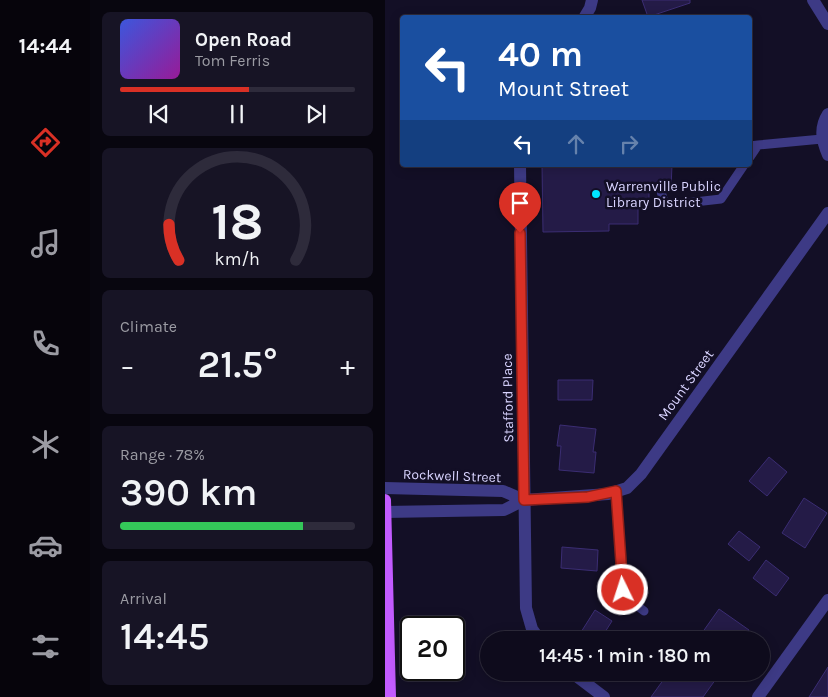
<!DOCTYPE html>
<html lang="en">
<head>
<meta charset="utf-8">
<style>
	body { margin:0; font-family:Karla,sans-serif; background:#171425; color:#f1f3f6; height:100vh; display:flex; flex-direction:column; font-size:19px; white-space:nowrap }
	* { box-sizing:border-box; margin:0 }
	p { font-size:16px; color:#9b9ba3 }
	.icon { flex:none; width:28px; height:28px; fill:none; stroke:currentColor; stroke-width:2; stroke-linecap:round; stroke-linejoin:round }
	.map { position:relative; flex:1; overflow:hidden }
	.drawer { display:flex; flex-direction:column; gap:12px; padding:12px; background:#08060f; width:295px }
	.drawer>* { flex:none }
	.hud { position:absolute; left:15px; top:15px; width:352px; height:152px; border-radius:5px; box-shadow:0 2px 12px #0003,0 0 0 1px #2e2b3b; background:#1a4fa0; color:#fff; overflow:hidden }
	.speed { position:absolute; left:15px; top:616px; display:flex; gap:10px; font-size:25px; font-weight:700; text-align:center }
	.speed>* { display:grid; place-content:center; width:65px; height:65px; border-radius:50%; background:#0e0b1c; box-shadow:0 2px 12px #0003,0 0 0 1px #2e2b3b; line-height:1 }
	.speed .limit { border:2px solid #111; border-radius:8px; background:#fff; color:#111 }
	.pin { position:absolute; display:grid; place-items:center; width:42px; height:42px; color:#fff; margin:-51px -21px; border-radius:50% 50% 50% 0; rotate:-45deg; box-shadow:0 0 5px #0007 }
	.pin .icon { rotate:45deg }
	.me { position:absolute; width:55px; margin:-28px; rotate:356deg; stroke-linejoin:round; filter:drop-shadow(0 0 4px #0008) }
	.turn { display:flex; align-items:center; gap:18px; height:105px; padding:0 15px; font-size:22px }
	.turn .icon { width:65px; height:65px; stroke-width:2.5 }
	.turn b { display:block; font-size:35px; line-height:42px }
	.lanes { display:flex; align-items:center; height:48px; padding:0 15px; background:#0003; justify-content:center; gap:25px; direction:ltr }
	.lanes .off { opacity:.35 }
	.big { font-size:38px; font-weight:600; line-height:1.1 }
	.drawer .tile { flex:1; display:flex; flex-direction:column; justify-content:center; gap:8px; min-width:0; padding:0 18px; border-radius:8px; background:#171425 }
	.drawer .dial { align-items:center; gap:0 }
	.dial svg { height:130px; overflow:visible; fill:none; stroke:#2e2b3b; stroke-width:7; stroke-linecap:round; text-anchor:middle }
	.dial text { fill:#f1f3f6; stroke:none }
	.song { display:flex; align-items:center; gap:15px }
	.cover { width:60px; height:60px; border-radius:8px; background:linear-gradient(135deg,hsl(230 70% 55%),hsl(300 70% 35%)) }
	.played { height:5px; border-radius:2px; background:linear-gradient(90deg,#d93025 55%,#2e2b3b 55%) }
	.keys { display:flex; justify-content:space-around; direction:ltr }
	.heat { display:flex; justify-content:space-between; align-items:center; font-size:28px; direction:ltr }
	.charge { height:8px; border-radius:4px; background:linear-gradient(90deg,#34c759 78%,#2e2b3b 0) }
	.trip { position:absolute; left:95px; top:631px; width:290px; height:50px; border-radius:25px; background:#0e0b1c; box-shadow:0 2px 12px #0003,0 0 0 1px #2e2b3b; font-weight:600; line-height:50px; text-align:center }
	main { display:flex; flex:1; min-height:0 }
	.dock { display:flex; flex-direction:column; width:90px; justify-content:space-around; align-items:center; background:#06040b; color:#9b9ba3 }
	.dock .icon { width:35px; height:35px }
	.dock .active { color:#d93025 }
	.dock b { font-size:22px; color:#f1f3f6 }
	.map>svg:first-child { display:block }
</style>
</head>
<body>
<main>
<nav class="dock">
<b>14:44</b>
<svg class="icon active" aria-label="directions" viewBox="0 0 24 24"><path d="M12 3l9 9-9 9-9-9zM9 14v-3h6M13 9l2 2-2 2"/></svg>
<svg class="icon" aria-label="music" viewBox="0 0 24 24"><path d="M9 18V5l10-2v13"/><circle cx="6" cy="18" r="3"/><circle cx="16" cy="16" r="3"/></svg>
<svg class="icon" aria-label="phone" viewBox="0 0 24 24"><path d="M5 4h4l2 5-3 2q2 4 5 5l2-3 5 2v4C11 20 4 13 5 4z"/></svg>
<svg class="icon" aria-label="climate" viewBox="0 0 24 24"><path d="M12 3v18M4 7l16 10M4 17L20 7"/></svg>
<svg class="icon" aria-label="car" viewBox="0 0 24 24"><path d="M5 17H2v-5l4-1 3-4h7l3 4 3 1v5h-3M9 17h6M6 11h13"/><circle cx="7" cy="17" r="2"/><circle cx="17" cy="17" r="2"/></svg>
<svg class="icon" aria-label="filters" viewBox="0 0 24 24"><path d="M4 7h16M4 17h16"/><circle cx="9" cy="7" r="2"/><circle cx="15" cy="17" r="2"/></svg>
</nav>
<section class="drawer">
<div class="tile">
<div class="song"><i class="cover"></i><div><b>Open Road</b><p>Tom Ferris</p></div></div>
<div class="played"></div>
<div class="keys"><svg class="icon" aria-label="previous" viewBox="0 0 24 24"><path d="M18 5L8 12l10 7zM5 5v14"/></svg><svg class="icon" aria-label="pause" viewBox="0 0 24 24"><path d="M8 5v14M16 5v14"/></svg><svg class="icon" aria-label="next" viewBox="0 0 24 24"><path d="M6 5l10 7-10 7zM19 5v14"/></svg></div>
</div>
<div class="tile dial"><svg viewBox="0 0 100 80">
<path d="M14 69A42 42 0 1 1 86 69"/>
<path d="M14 69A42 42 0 0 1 8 47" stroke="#d93025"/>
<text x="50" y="56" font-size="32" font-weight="700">18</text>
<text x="50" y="72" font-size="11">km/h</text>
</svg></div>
<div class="tile"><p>Climate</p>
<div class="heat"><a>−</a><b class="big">21.5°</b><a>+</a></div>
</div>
<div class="tile"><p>Range · 78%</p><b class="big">390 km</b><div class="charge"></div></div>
<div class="tile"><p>Arrival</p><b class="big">14:45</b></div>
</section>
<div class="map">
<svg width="443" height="697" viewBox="0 0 443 697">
	<rect width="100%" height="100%" fill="#130f26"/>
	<path fill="#241b47" stroke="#3b2d73" d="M257,0H305V3L263,17Z
		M157,165H287L286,188H282L279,183L273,182L269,188H264V199H253V224H224V231L158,232Z
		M173,380H208L207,400H173Z
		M175,425L211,429L208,452H211L209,473L174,470L176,446H172Z
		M384,457L402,472L382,496L364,481Z
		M419,498L442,513L420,548L397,533Z
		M354,531L375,547L364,561L343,544Z
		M177,547L213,550L212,571L176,568Z
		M381,560L404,578L391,596L368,578Z
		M334,609L364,630L357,640H312Z
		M210,610L227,621L215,640H191Z
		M443,667V697H424Z
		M284,672H336L318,697H266Z"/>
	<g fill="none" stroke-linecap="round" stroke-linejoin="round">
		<path stroke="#3d3a85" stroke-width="9" d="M373,145L437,139
			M365,146L373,145L365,157
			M275,188L279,202L292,204L336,199L359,165
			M231,491L238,590L246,601L259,611"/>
		<path stroke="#3d3a85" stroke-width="12" d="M428,0L443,24
			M199,18L205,8L207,0
			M443,114C434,128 437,141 443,155
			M135,165L141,608L147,629L155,640
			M0,488L118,491L139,500
			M0,512L119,510L139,500L223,494L242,488L256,474L443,213
			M186,672L219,697
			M373,697L443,600"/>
		<path stroke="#c25bff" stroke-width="12" d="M0,500L5,697"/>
	</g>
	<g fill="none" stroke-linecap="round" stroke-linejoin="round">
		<defs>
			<path id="route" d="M135,233L139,500L203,497L231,491L238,590"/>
		</defs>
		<use href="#route" stroke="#8d1f18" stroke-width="12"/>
		<use href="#route" stroke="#d93025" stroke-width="9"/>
	</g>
	<circle fill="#00e5ff" stroke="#130f26" stroke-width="2" cx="211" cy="194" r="5"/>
	<g text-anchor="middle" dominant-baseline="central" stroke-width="5" stroke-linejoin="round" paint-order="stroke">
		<g font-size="14" fill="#d9d4ff" stroke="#130f26" text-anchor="start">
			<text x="221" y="186">Warrenville Public<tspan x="221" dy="16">Library District</tspan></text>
		</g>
		<g font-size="14" fill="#d9d4ff" stroke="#130f26">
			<text transform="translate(301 385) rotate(-54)">Mount Street</text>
			<text transform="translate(123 398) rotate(-91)">Stafford Place</text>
			<text transform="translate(67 476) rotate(2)">Rockwell Street</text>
		</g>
	</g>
</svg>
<div class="speed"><div class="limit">20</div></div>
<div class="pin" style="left:135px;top:233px;background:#d93025"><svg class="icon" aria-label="arrive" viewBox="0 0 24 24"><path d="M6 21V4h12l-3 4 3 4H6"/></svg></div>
<svg class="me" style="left:238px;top:590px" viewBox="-20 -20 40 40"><circle r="17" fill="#d93025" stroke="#fff" stroke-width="3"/><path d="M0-11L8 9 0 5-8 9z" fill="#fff"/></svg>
<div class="trip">14:45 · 1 min · 180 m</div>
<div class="hud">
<div class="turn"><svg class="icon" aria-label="left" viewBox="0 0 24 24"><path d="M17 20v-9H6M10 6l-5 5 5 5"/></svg><div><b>40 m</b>Mount Street</div></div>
<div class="lanes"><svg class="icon" aria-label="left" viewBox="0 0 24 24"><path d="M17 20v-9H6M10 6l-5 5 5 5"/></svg><svg class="icon off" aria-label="ahead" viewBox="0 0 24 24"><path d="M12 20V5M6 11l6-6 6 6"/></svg><svg class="icon off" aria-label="right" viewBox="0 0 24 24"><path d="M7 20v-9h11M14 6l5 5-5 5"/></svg></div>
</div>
</div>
</main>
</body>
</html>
